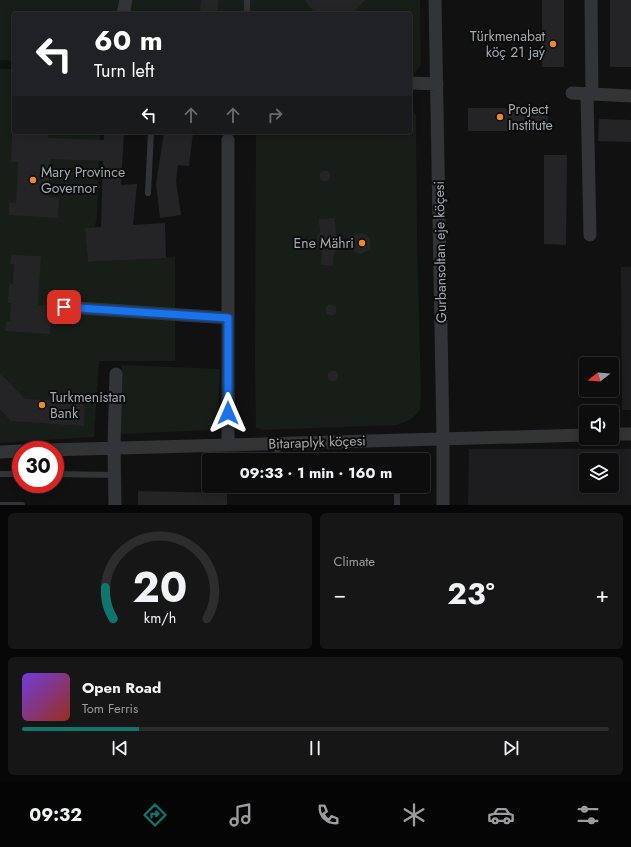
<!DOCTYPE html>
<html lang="en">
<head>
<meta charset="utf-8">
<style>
	body { margin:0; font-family:Jost,sans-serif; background:#161617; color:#f1f3f6; height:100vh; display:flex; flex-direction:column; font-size:15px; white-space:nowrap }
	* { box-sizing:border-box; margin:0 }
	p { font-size:13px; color:#9a9c9e }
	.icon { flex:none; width:22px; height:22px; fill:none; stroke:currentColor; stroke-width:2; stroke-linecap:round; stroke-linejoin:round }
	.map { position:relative; height:505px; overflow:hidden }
	.sheet { display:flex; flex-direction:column; gap:8px; padding:8px; background:#070708; flex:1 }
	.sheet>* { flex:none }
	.banner { position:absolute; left:12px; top:12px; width:400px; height:122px; border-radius:4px; box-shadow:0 2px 10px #0003,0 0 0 1px #2d2d2e; background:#202124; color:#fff; overflow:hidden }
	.needle { width:26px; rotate:253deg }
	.fabs { position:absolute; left:579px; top:357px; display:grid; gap:8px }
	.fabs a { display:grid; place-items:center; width:40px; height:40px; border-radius:4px; background:#0d0d0e; box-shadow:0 2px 10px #0003,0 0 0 1px #2d2d2e; font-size:20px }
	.speed { position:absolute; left:12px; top:441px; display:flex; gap:8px; font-size:20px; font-weight:700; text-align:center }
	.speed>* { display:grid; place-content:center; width:52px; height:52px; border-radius:50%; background:#0d0d0e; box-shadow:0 2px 10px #0003,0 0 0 1px #2d2d2e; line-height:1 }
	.speed .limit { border:6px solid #d22; background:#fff; color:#111 }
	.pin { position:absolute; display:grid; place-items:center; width:34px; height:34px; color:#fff; margin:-17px; border-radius:8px; box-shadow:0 2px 6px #0006 }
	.me { position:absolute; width:44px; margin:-22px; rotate:0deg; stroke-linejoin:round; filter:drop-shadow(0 0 3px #0008) }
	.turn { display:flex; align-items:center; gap:14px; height:84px; padding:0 16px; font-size:18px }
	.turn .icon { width:52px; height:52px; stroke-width:2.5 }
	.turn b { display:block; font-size:28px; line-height:34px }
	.lanes { display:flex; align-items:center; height:38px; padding:0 16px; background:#0003; justify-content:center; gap:20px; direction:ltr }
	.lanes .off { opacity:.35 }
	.big { font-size:30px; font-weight:700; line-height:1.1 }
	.sheet .tile { flex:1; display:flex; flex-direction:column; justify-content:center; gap:6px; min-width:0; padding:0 14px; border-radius:6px; background:#161617 }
	.sheet .dial { align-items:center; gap:0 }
	.dial svg { height:104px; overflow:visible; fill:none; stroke:#2d2d2e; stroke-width:7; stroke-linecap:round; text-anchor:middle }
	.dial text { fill:#f1f3f6; stroke:none }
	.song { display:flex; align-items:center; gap:12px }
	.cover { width:48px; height:48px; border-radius:6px; background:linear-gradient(135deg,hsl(260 70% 55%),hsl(10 70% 35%)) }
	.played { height:4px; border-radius:2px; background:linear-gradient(90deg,#0f766e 20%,#2d2d2e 20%) }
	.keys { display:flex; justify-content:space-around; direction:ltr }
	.heat { display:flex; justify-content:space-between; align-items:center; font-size:22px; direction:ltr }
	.sheet .tiles { flex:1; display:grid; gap:8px; grid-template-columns:1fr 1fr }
	.tile:last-child { grid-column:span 2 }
	.trip { position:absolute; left:202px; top:453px; width:228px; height:40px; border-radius:4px; background:#0d0d0e; box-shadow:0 2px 10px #0003,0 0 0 1px #2d2d2e; font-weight:700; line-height:40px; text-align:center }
	.menu { display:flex; height:64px; justify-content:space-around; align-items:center; background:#050506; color:#9a9c9e }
	.menu .icon { width:28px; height:28px }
	.menu .current { color:#0f766e }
	.menu b { font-size:18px; color:#f1f3f6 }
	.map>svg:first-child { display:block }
</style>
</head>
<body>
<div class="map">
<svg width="631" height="505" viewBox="0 0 631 505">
	<rect width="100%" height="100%" fill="#111112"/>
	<path fill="#1d1d1f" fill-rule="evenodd" d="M621,267H631V410H622Z
		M469,449H631V505H468ZM586,460H612V486H586Z"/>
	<path fill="#171d17" d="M0,0H121L118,14H14V61L0,60Z
		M131,0H420L421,64L413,77L410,79V14H129Z
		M0,69H14V132H100L97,216L88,262L175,257V361H99L94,437L0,443Z
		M410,105L416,115L417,237L421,392L420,410L410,420L397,425L262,430L256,427L255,366L256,132H410Z
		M122,365L220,369L218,424L213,430L120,434L117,428Z"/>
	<path fill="#242426" d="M201,0H218V14H200Z
		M305,0H365L352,14H320L310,8Z
		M542,0H564V67H542Z
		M610,0H631V67H610Z
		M468,108H548V131H468Z
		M599,119L631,120V142L598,141Z
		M12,132H49L48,138L104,140V132H124L121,185L137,184L133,225L165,223L166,258L88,262L85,228L101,227L103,161L50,159L49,197L59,198L58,218L9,215V202L16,203L18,162H11Z
		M164,132H193L189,166L178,165L176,181L181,215L160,218L156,184Z
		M544,155H567L566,245L544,244Z
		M319.5 176a5.5 5.5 0 1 1 11 0a5.5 5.5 0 1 1-11 0Z
		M335,218L336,234L343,244L334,253L333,266L321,265L322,252L318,249L317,236L320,232L319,219Z
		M361,233L367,235L371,242L370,248L367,251L361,254L355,252L348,243L354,235Z
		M11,255L41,256L38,305L52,306L50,334L5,331L6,322H10L11,303H8L9,284H13L14,264H10Z
		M325.5 310a5.5 5.5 0 1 1 11 0a5.5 5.5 0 1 1-11 0Z
		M327.5 376a5.5 5.5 0 1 1 11 0a5.5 5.5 0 1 1-11 0Z
		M0,373L25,399L48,400L53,397L85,399L84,426L11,421L0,409Z
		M138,491L227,493V505H138Z"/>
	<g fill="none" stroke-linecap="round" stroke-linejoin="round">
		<path stroke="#323437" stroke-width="6" d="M247,0V14
			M148,193L151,132
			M277,460L278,444
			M0,474H21
			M55,474L115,475
			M393,486L397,491V505
			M0,505H22"/>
		<path stroke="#323437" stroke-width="13" d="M435,0L443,438V505
			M591,0L592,94
			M123,14L126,0
			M410,83L437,84
			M572,93L631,96
			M587,94L590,235
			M228,140V445
			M64,307L228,318
			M612,434H631
			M47,450L586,435
			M0,452L21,451
			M115,505L114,447L116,374"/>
	</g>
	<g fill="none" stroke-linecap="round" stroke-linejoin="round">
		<defs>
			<path id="route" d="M64,307L228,318V413"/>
		</defs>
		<use href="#route" stroke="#114b97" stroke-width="10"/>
		<use href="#route" stroke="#1a73e8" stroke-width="7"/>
	</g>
	<g fill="#eb8830" stroke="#0c0c0d" stroke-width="1.5">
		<circle cx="553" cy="44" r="4"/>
		<circle cx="500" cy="117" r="4"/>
		<circle cx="33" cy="180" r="4"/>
		<circle cx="362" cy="243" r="4"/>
		<circle cx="42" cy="405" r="4"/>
	</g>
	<g text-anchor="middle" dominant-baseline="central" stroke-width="4" stroke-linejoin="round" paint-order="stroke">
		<g font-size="14" fill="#a2aab2" stroke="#0c0c0d" text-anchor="start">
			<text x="545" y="36" text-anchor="end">Türkmenabat<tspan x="545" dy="16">köç 21 jaý</tspan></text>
			<text x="508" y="109">Project<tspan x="508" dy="16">Institute</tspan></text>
			<text x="41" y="172">Mary Province<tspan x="41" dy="16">Governor</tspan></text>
			<text x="354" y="243" text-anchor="end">Ene Mähri</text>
			<text x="50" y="397">Turkmenistan<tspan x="50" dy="16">Bank</tspan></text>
		</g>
		<g font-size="14" fill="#a2aab2" stroke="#0c0c0d">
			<text transform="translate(440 252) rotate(-91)">Gurbansoltan eje köçesi</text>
			<text transform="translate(317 442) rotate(-2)">Bitaraplyk köçesi</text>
		</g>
	</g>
</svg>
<div class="fabs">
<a><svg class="needle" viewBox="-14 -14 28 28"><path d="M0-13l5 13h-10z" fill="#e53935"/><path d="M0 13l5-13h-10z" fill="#9a9c9e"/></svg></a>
<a><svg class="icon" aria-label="sound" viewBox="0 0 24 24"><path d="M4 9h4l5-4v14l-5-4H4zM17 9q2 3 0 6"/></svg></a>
<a><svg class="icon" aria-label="layers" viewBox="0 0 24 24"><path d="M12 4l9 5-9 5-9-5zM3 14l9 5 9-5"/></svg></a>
</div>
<div class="speed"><div class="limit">30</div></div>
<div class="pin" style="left:64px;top:307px;background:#d93025"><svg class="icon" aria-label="arrive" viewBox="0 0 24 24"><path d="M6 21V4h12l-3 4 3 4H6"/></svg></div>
<svg class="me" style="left:228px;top:413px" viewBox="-20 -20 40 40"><path d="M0-17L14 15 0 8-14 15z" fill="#1a73e8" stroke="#fff" stroke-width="4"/></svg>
<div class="trip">09:33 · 1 min · 160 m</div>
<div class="banner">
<div class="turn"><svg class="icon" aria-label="left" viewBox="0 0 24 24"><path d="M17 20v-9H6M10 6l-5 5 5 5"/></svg><div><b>60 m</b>Turn left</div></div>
<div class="lanes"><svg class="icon" aria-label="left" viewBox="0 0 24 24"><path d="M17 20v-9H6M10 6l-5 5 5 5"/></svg><svg class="icon off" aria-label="ahead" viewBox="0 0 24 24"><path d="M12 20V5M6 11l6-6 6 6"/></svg><svg class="icon off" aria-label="ahead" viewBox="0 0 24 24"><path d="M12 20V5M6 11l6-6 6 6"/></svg><svg class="icon off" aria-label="right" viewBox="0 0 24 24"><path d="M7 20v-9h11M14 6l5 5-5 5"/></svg></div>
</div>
</div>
<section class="sheet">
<div class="tiles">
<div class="tile dial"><svg viewBox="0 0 100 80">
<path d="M14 69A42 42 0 1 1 86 69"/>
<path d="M14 69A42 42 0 0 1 8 45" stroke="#0f766e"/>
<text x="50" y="56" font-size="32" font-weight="700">20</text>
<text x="50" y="72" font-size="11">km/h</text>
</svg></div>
<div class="tile"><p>Climate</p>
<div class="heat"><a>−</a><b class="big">23°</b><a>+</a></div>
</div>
<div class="tile">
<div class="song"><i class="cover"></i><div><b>Open Road</b><p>Tom Ferris</p></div></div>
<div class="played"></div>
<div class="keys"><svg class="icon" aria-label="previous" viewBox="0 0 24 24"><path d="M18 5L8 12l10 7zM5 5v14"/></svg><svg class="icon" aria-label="pause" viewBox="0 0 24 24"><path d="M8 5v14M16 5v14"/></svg><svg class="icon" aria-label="next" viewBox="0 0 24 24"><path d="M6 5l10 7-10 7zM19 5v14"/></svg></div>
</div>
</div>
</section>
<nav class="menu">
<b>09:32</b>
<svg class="icon current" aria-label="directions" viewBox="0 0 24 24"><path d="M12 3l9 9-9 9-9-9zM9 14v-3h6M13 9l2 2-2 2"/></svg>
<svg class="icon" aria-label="music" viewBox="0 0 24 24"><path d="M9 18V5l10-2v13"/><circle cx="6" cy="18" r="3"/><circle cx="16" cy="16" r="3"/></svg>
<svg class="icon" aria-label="phone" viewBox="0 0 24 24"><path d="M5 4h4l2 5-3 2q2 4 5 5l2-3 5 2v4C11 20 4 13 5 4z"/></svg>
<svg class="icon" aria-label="climate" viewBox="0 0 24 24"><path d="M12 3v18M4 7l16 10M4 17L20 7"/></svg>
<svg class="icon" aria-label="car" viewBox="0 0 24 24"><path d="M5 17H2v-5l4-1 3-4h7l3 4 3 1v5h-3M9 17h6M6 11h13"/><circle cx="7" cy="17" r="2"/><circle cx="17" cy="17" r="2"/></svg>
<svg class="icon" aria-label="filters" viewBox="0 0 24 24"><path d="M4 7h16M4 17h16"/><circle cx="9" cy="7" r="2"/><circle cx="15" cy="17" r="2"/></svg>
</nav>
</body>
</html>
